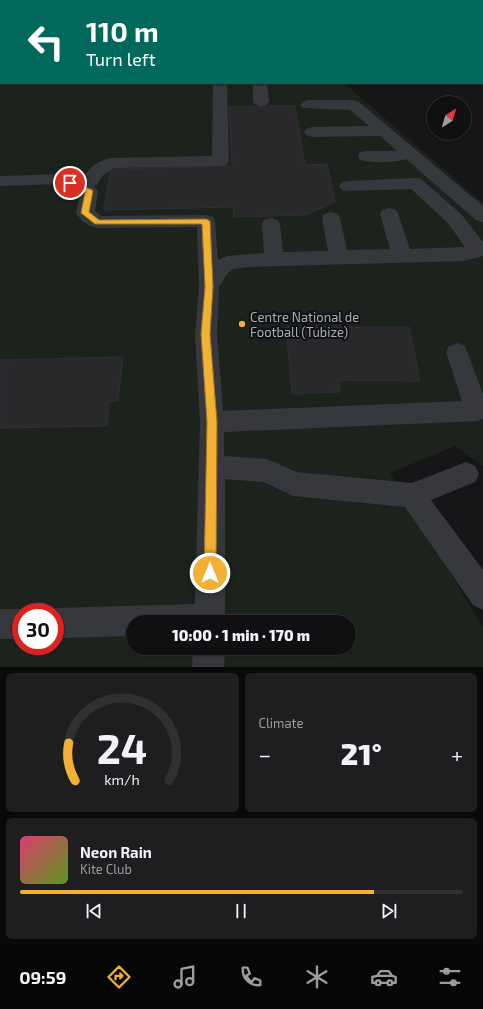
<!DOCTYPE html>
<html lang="en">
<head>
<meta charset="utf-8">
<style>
	body { margin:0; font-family:"Exo 2",sans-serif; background:#1e1e20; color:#f1f3f6; height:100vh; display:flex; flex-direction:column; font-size:15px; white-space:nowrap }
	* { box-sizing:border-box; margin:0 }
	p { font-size:13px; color:#9c9d9f }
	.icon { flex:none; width:22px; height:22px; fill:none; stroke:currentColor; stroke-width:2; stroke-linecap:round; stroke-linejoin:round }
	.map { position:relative; height:667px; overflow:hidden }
	.details { display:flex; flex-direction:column; gap:6px; padding:6px; background:#09090a; flex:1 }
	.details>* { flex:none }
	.guide { position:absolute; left:0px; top:0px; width:483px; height:84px; box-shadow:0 1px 3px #0004,0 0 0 1px #303032; background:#00695c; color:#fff; overflow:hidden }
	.needle { width:26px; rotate:37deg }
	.buttons { position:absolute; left:427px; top:96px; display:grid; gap:8px }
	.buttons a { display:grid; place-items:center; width:44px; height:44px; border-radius:50%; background:#101012; box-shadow:0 1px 3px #0004,0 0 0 1px #303032; font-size:20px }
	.speed { position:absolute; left:12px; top:603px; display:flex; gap:8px; font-size:20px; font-weight:700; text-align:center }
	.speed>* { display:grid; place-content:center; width:52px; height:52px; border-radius:50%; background:#101012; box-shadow:0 1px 3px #0004,0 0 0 1px #303032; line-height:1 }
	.speed .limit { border:6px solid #d22; background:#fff; color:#111 }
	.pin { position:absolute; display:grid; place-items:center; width:34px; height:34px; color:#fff; margin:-17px; border:2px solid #fff; border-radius:50%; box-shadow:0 1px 4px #0007 }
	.me { position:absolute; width:44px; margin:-22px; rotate:0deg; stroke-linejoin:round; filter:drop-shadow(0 0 3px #0008) }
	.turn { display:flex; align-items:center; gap:14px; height:84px; padding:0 20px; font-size:18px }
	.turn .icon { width:52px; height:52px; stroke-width:2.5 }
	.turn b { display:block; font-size:28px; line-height:34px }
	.big { font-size:30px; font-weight:800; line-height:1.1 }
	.details .card { flex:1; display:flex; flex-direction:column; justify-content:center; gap:6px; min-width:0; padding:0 14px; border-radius:6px; background:#1e1e20 }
	.details .dial { align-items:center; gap:0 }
	.dial svg { height:104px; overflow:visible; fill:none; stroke:#303032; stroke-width:7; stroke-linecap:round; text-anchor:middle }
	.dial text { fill:#f1f3f6; stroke:none }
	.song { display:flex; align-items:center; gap:12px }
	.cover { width:48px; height:48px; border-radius:6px; background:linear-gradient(135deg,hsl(340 70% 55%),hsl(90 70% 35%)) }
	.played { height:4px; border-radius:2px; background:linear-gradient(90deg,#f2b134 80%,#303032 80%) }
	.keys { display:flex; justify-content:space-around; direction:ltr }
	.heat { display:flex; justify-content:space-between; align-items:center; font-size:22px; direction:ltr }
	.details .tiles { flex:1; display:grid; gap:6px; grid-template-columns:1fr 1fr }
	.card:last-child { grid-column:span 2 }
	.trip { position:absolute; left:126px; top:615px; width:230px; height:40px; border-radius:20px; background:#101012; box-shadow:0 1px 3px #0004,0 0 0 1px #303032; font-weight:800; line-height:40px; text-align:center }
	.tabs { display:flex; height:64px; justify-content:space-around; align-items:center; background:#060607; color:#9c9d9f }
	.tabs .icon { width:28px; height:28px }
	.tabs .active { color:#f2b134 }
	.tabs b { font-size:18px; color:#f1f3f6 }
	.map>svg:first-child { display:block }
</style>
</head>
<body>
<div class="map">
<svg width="483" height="667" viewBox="0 0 483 667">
	<rect width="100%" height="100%" fill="#161618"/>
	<path fill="#1c231d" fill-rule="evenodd" d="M228,0H483V23L482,1Z
		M0,12L1,83H344L483,203V466L455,446L390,473L483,627V667H0ZM21,612H55V646H21ZM133,622H349V648H133Z"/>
	<path fill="#29292c" stroke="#303034" d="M266,106H295L305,165L327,164L335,202L305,215L234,217L233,207L104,210L110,172L116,169L232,166L229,107H256L262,108Z
		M286,327H409L420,381L339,380L340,392L292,394Z
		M123,357L118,401H109L107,426L0,428V360Z"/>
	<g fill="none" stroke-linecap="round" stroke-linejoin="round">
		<path fill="#37383d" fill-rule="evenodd" d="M200,0H212L213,1H201Z
			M0,28H1L0,37Z
			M213,83H227L229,161L226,165L220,166L114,168L102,176L97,185L93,186L98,191L95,211L101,216L206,215L213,217L215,221L218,260L227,256L264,253L262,224L264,220L271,218L278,220L280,224L283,252L328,251L322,218L324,214L331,212L338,214L340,218L347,250L390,249L380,214L382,210L389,208L396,210L398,214L410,249L465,247L447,222L411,189L348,191L342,190L339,186L342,182L348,181L415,178L421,179L461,214L483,242V256L463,261L249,267L233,269L227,274L219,287L217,334L223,411L462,401L446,352L449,346L457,343L465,346L483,394V419L477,421L224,432V456L267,459L296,472L412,483L466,462L475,466L479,474L475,482L431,500L483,570V610L473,605L405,507L293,496L264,482L225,479V622H133V636L55,638V612H45L55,608L195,604L200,422L195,334L199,287L197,227L97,228C88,226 81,221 76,213L80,194L59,184L0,186V176L62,174L78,180L84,178C88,167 99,161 110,158L212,156Z
			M253,83H267L269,102L266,105L261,107L256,105L253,102Z
			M308,100H354L359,102L483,206V222L476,220L406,159C393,163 373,163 360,160L358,156L360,152L366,151H397L380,136L312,137L306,135L304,132L306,129L312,127L369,126L350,110L303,108L300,105L303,102Z
			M0,609H21L29,612H21V639H0Z
			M193,648H225L224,667H192Z"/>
	</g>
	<path fill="#f2b134" stroke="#9d7322" d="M67,181H72L92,190L93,191L89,212L99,220L206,219L210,221L213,287L210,334L217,422L216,573L214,577L210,579L206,577L204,573L207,422L201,334L205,287L202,224H95L81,213L85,192L67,184Z"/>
	<circle fill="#f2b134" stroke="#111113" stroke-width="1.5" cx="242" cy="324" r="4"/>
	<g text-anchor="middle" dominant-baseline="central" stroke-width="4" stroke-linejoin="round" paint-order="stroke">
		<g font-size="13" fill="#a8adb8" stroke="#111113" text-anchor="start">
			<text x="250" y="317">Centre National de<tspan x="250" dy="15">Football (Tubize)</tspan></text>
		</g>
	</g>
</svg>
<div class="buttons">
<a><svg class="needle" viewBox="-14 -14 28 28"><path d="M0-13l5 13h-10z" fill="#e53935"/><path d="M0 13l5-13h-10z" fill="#9c9d9f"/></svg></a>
</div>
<div class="speed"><div class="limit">30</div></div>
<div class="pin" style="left:70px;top:183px;background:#d93025"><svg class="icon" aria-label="arrive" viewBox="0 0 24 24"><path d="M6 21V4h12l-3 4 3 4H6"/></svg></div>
<svg class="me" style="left:210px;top:573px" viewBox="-20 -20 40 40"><circle r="17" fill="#f2b134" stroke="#fff" stroke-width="3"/><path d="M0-11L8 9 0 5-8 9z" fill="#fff"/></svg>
<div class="trip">10:00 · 1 min · 170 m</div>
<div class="guide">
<div class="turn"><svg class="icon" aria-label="left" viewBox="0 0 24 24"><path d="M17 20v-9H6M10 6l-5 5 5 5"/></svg><div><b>110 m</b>Turn left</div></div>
</div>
</div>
<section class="details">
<div class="tiles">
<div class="card dial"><svg viewBox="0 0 100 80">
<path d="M14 69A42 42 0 1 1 86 69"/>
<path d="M14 69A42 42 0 0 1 9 40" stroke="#f2b134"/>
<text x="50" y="56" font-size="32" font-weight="700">24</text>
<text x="50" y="72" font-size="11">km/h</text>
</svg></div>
<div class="card"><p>Climate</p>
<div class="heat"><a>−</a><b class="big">21°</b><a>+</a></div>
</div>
<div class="card">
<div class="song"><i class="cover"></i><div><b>Neon Rain</b><p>Kite Club</p></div></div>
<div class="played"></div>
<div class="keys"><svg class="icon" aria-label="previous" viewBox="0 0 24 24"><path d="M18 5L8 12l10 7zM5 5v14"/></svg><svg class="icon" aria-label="pause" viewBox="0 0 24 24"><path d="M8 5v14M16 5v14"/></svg><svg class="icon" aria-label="next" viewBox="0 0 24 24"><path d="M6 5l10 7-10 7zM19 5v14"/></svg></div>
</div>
</div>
</section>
<nav class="tabs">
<b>09:59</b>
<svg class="icon active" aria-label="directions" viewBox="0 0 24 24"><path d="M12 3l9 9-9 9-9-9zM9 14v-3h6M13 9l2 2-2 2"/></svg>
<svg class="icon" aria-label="music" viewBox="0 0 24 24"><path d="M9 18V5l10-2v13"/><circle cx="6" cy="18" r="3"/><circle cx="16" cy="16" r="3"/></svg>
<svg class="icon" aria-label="phone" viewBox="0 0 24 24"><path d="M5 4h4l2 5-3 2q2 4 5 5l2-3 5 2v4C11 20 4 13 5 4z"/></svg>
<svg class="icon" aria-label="climate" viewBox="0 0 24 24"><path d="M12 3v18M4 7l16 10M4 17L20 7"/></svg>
<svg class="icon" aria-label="car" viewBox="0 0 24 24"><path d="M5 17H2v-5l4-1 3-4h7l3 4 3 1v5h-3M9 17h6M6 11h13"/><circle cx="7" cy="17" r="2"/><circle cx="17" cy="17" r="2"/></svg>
<svg class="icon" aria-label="filters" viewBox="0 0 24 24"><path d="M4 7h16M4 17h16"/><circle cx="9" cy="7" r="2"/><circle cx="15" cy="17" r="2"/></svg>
</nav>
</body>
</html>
